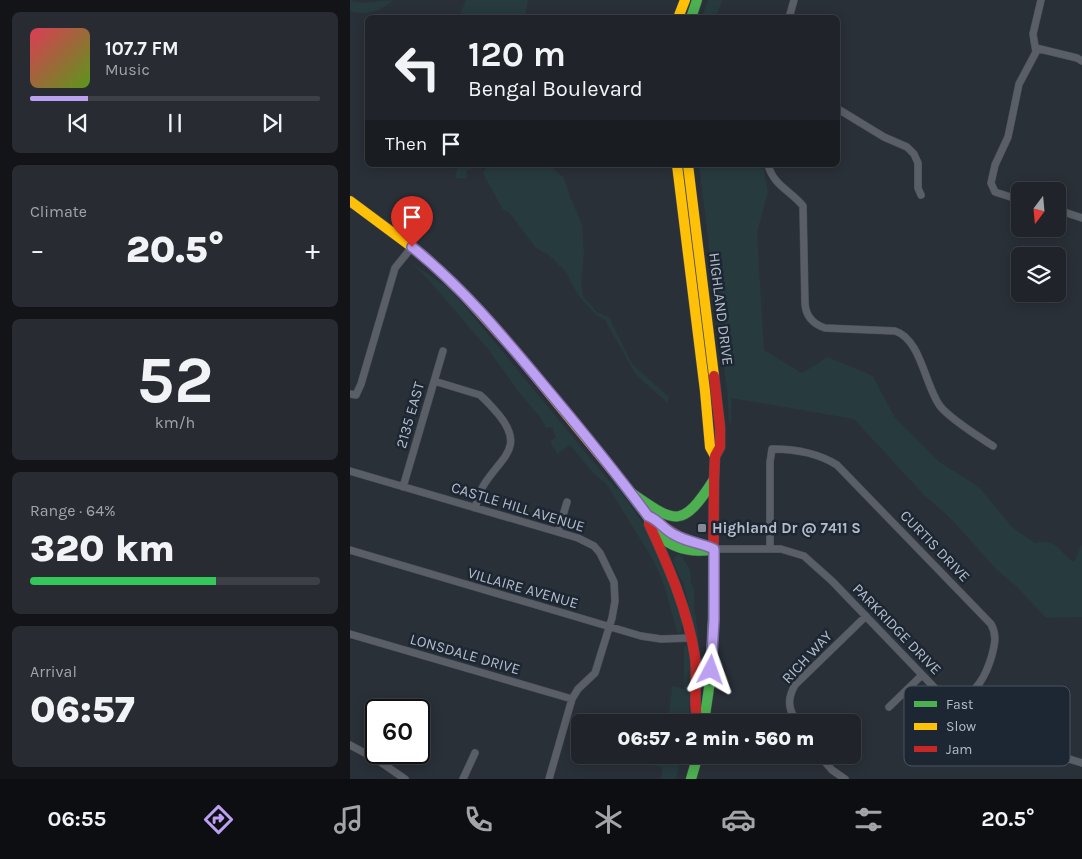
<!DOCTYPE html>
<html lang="en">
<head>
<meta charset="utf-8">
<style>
	body { margin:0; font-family:Karla,sans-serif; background:#282c32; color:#f1f3f6; height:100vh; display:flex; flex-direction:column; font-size:19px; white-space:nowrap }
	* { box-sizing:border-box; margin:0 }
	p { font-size:16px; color:#a2a4a8 }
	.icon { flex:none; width:28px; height:28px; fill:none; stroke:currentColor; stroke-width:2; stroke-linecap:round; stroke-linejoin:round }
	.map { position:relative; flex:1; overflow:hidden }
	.panel { display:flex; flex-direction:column; gap:12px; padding:12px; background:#121417; width:350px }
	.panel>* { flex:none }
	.banner { position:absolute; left:15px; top:15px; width:475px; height:152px; border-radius:8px; box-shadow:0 2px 12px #0003,0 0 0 1px #3d4147; background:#20242a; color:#f1f3f6; overflow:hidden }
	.needle { width:32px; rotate:196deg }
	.fabs { position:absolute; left:661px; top:182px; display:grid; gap:10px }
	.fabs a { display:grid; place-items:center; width:55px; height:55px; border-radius:8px; background:#20242a; box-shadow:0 2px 12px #0003,0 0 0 1px #3d4147; font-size:25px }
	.speed { position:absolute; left:15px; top:699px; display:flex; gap:10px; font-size:25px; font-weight:700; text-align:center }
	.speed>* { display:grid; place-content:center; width:65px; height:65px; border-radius:50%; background:#20242a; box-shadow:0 2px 12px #0003,0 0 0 1px #3d4147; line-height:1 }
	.speed .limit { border:2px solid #111; border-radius:8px; background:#fff; color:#111 }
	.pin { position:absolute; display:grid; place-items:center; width:42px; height:42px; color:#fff; margin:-51px -21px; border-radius:50% 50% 50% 0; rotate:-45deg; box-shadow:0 0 5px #0007 }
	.pin .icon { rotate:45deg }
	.me { position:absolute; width:55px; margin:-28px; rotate:4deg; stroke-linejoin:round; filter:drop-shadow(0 0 4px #0008) }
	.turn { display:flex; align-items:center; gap:18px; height:105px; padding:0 20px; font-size:22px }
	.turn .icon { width:65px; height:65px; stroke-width:2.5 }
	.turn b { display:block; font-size:35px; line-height:42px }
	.then { display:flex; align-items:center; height:48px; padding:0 20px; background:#0003; gap:10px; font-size:19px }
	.big { font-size:38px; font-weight:800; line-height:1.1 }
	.panel .widget { flex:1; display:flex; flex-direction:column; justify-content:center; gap:8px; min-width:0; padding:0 18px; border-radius:8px; background:#282c32 }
	.panel .dial { align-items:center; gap:0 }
	.dial b { font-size:65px; line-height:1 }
	.song { display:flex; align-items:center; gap:15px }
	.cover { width:60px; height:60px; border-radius:8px; background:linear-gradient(135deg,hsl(350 70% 55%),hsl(90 70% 35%)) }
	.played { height:5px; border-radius:2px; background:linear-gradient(90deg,#bca0f2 20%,#3d4147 20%) }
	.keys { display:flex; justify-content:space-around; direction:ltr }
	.heat { display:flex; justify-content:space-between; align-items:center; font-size:28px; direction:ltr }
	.charge { height:8px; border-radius:4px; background:linear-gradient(90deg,#34c759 64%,#3d4147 0) }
	.trip { position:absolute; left:221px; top:714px; width:290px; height:50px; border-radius:8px; background:#20242a; box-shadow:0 2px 12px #0003,0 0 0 1px #3d4147; font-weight:800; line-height:50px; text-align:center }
	.dock { display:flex; height:80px; justify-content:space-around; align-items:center; background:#0d0e11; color:#a2a4a8 }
	.dock .icon { width:35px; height:35px }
	.dock .on { color:#bca0f2 }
	.dock b { font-size:22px; color:#f1f3f6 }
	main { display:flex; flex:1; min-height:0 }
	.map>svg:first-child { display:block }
</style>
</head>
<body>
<main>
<section class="panel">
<div class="widget">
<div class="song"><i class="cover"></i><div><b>107.7 FM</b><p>Music</p></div></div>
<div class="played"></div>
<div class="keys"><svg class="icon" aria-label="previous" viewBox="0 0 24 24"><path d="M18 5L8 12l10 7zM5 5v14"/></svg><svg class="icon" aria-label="pause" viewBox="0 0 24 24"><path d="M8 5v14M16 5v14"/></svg><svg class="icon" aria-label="next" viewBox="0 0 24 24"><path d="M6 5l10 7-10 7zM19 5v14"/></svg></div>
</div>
<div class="widget"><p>Climate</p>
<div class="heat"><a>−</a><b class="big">20.5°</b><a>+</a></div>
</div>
<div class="widget dial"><b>52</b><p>km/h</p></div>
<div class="widget"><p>Range · 64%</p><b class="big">320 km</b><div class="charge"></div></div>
<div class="widget"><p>Arrival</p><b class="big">06:57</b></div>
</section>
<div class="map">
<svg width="732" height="779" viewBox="0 0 732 779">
	<rect width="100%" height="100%" fill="#2a3038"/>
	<path fill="#273a3e" d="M0,0C14,6 28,0 43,0C31,12 16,16 0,11Z
		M116,0H178L175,17H109Z
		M358,0H372L366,17H352Z
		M108,165H201L205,170L214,178L219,194L232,225L234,254L231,283L233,296L248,313L259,317L282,364L319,397L318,403L286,375L255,320L245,314L228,295L216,272L199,255L186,248L159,212L153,210L133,173L136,169L131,166L117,170L116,179L105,178Z
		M349,165H413L418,192L407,232L414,350L452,373L478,357L523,376L545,418L588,461L629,487L662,527L685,543C708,538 708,552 724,562L732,543V617L696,618L667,587L646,569L613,532L597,515L575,496L504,419L381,398V424L379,422L377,389Z
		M60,262L98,288L113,304L266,489L268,488L290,519L310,553L333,623L331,632L328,634L313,582L302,558L257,485L244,474L220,445L207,454L200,441L206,438L202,427L196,428L190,417L171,395L138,349L76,277Z
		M327,554L332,556L340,570L341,582L344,590V606L349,638L347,641L333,582L329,576L323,561Z
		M334,645L339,649L341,666L339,722H318L322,686L334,689Z
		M308,755H332L326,779H312V768L305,766Z"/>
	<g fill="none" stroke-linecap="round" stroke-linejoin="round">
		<defs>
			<path id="street" d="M439,18L444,0
				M686,48L727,58L732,61
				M488,109L534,137L557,147L564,154L568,163V188L571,195
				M418,165C424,186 440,190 453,206L455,304C456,317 463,324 475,328L545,331C571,339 575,386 590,406C600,419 628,436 643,446
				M670,200L645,192L641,183L645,165L658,137L669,84L686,52L683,34L691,0
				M708,210L732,218
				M84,381L130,395C137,401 143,408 149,415C175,447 152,457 135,483C130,490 128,499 125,508
				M0,394L6,395L11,384L45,268L62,247
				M0,471L228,538L244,546L250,553L264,582L265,601L262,618L245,673L228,689L222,699L199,779
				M53,487L93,351
				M208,532L217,502
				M364,549H431L454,556L482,581L605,709L617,721L634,733L732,763
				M420,549V462L422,449C444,449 468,453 487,465L641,624C647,635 645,643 642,655C634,683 625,689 605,709
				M0,550L291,636L311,639L341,638
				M0,634L222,699
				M539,707L572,675
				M447,722C438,709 437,699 445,685L516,616
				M0,745L26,759L55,779
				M469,755L482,770L495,779
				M26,759L30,752
				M113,779L125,753"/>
			<path id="fast" d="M341,18L347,0
				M262,470L298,517C308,545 337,555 364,549
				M280,492C324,522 331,531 363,481
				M354,722L360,681L363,619
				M341,779L348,755"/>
			<path id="slow" d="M328,18L335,0
				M327,165L355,391L360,447L365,456
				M338,165L364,376
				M0,201L74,256L113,294L168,355L262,470"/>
			<path id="jam" d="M298,517L330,537L364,549
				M299,524C319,567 338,611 345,657C348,679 342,700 348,722
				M363,619L364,480L365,456L370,447V427L364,376"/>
		</defs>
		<use href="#street" stroke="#484c55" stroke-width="8"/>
		<use href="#fast" stroke="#484c55" stroke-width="11"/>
		<use href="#slow" stroke="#484c55" stroke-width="11"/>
		<use href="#jam" stroke="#484c55" stroke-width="11"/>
		<use href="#street" stroke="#5a5e66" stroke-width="7"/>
		<use href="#fast" stroke="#4caf50" stroke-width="10"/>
		<use href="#slow" stroke="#ffc107" stroke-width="10"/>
		<use href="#jam" stroke="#c62828" stroke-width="10"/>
	</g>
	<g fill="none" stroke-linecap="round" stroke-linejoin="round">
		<defs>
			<path id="route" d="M62,247C111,286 151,334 191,382C228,426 264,470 298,516C309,520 314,530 325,535C337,542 351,543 364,549V620L361,670"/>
		</defs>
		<use href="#route" stroke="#7a689d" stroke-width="12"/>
		<use href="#route" stroke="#bca0f2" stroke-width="9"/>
	</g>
	<rect fill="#848b96" stroke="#1d2633" stroke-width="2" x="347" y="523" width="10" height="10" rx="2.5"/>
	<g text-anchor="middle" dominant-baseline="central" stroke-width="5" stroke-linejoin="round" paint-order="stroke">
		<g font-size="15" fill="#b4bcc9" stroke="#1d2633">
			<text transform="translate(371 309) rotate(83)">HIGHLAND DRIVE</text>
			<text transform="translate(60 415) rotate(-74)">2135 EAST</text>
			<text transform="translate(168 507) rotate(17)">CASTLE HILL AVENUE</text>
			<text transform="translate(585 546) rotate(46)">CURTIS DRIVE</text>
			<text transform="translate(173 588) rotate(16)">VILLAIRE AVENUE</text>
			<text transform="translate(547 629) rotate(46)">PARKRIDGE DRIVE</text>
			<text transform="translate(115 654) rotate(16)">LONSDALE DRIVE</text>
			<text transform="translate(457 657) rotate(-47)">RICH WAY</text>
		</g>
		<g font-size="15" font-weight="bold" fill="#b4bcc9" stroke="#1d2633" text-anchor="start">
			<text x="362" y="528">Highland Dr @ 7411 S</text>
		</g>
	</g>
	<rect x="554" y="686" width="166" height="80" rx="8" fill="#1d2633" stroke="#4a5360" stroke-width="1"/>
	<rect x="564" y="701" width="23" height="6" fill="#4caf50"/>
	<rect x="564" y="723" width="23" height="7" fill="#ffc107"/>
	<rect x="564" y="746" width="23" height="6" fill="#c62828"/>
	<g font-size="14" fill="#b4bcc9">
		<text x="596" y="709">Fast</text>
		<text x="596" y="731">Slow</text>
		<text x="596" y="754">Jam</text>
	</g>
</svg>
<div class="fabs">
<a><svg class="needle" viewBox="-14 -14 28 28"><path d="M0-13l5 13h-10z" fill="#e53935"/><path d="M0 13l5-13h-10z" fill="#a2a4a8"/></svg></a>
<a><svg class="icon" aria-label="layers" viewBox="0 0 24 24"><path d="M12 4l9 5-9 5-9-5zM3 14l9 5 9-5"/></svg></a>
</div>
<div class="speed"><div class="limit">60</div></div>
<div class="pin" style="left:62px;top:247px;background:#d93025"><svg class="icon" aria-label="arrive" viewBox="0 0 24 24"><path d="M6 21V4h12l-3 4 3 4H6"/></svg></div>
<svg class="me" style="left:361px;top:670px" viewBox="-20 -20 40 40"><path d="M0-17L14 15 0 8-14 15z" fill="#bca0f2" stroke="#fff" stroke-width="4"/></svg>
<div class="trip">06:57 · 2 min · 560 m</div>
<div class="banner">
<div class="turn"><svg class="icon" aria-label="left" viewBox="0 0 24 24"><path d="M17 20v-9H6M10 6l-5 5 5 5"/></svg><div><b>120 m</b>Bengal Boulevard</div></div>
<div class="then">Then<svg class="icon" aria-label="arrive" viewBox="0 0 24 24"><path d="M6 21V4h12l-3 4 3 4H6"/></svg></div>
</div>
</div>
</main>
<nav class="dock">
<b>06:55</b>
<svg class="icon on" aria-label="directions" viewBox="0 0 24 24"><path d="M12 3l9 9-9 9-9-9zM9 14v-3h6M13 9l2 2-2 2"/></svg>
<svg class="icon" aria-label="music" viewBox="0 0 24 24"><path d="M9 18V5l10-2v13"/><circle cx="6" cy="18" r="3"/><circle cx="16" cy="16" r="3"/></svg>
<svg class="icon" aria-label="phone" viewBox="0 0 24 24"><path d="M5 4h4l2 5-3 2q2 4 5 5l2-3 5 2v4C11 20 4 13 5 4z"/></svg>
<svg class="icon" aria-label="climate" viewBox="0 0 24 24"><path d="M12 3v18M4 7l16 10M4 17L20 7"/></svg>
<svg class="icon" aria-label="car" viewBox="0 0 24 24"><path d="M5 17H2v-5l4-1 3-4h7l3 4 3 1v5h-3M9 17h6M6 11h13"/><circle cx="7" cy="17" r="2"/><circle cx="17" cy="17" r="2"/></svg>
<svg class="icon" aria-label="filters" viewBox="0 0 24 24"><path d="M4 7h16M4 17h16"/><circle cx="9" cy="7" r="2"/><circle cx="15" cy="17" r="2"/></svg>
<b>20.5°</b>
</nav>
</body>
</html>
